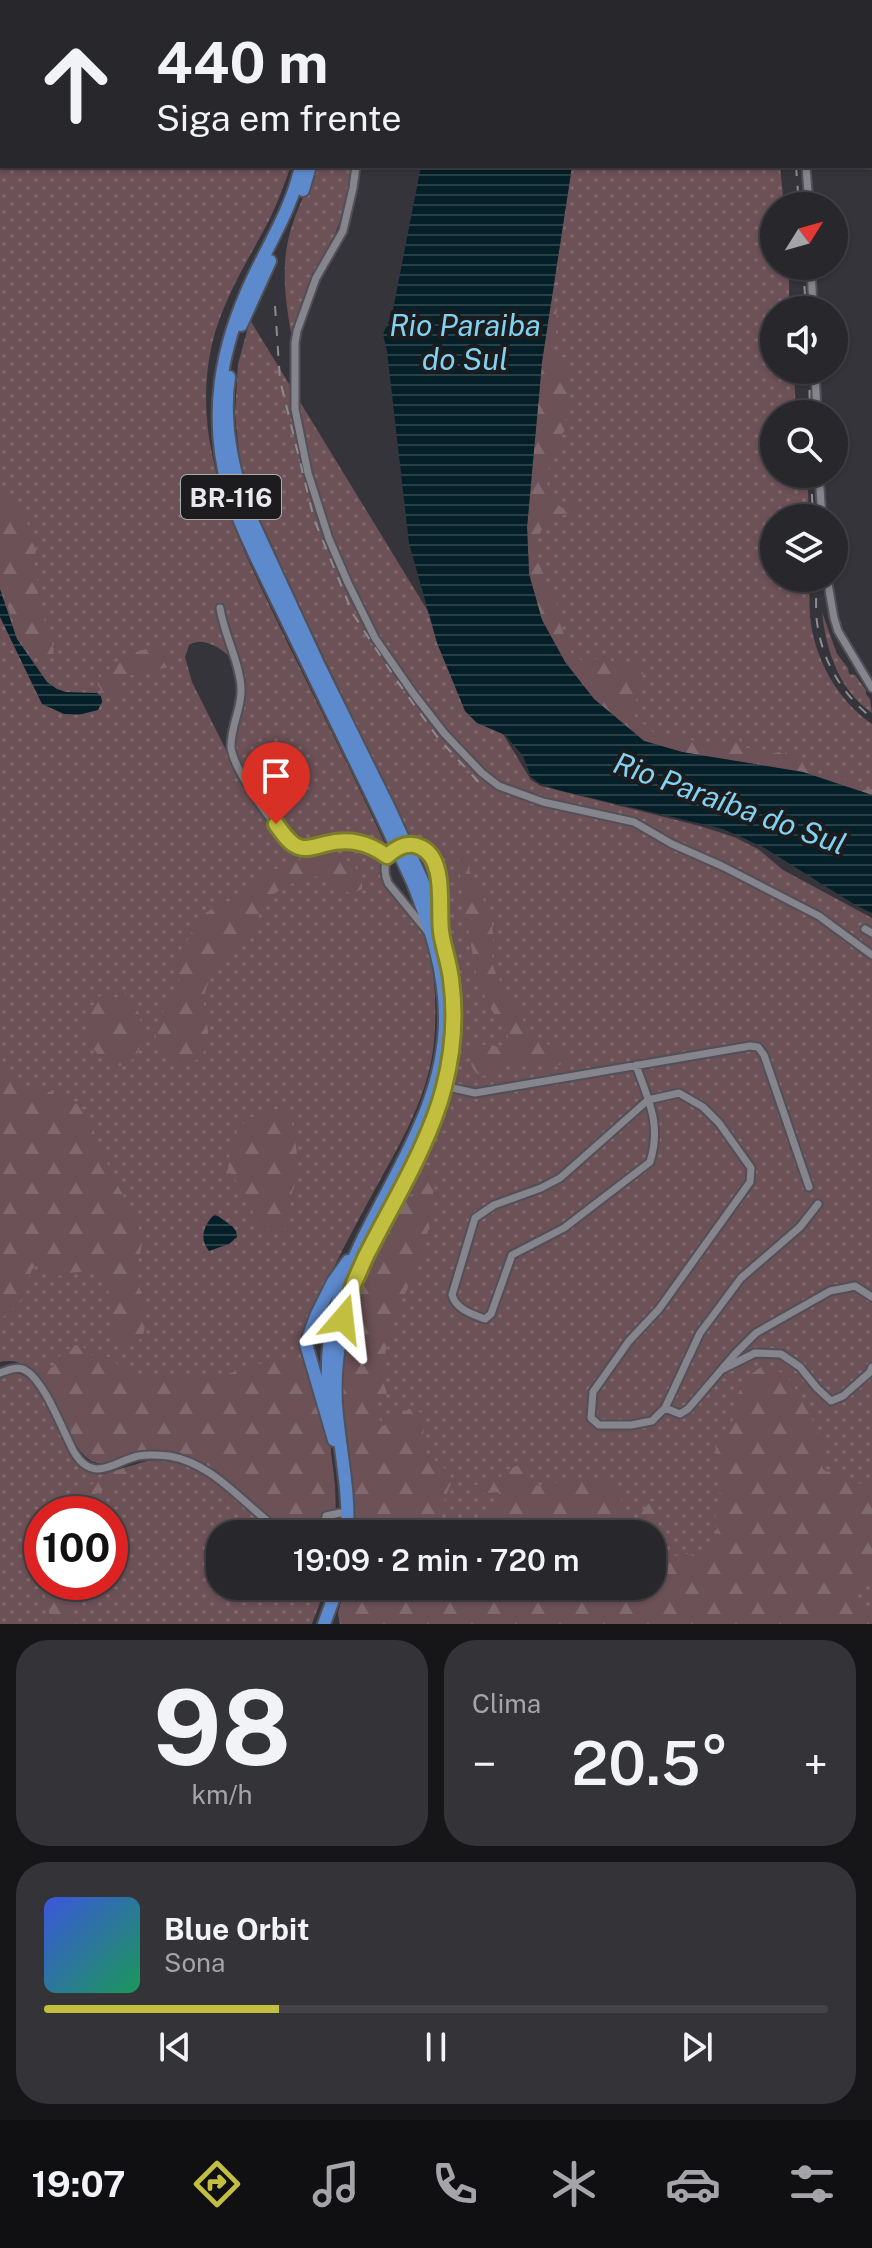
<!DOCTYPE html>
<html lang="pt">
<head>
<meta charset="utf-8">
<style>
	body { margin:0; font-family:"Public Sans",sans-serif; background:#343338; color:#f1f3f6; height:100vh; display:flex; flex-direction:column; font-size:30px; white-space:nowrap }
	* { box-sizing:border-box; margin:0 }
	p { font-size:26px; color:#a5a5a9 }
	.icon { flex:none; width:44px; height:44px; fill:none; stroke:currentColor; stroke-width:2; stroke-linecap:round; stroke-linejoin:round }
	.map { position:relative; height:1624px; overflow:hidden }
	.details { display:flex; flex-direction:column; gap:16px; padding:16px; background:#161518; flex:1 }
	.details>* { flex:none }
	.top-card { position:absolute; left:0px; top:0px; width:872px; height:168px; box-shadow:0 2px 6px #0004,0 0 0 2px #444448; background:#28272c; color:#f1f3f6; overflow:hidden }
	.needle { width:52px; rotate:53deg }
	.buttons { position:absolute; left:760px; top:192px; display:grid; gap:16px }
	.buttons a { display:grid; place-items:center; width:88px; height:88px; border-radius:50%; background:#28272c; box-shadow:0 2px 6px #0004,0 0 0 2px #444448; font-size:40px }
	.speed { position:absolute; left:24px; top:1496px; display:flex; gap:16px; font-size:40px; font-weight:700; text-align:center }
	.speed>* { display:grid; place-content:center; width:104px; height:104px; border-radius:50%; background:#28272c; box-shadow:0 2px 6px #0004,0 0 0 2px #444448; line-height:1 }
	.speed .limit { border:12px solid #d22; background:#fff; color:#111 }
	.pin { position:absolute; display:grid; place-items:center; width:68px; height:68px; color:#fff; margin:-82px -34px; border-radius:50% 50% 50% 0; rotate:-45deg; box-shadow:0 0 8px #0007 }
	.pin .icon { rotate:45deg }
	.me { position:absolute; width:88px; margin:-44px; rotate:17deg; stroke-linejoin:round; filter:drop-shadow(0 0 6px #0008) }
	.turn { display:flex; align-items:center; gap:28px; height:168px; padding:0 24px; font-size:36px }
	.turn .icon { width:104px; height:104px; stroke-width:2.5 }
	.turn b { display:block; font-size:56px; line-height:68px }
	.big { font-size:60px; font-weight:600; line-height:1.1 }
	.details .tile { flex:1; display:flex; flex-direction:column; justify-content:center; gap:12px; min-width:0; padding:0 28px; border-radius:32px; background:#343338 }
	.details .dial { align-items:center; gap:0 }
	.dial b { font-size:104px; line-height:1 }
	.song { display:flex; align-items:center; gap:24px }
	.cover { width:96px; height:96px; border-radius:12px; background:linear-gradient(135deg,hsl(230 70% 55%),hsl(150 70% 35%)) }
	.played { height:8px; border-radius:4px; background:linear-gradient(90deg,#c1be40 30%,#444448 30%) }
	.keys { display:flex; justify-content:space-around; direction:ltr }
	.heat { display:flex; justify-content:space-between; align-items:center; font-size:44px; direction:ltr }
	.details .tiles { flex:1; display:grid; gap:16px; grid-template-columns:1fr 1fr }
	.tile:last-child { grid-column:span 2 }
	.trip { position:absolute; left:206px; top:1520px; width:460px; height:80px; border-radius:32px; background:#28272c; box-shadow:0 2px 6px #0004,0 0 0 2px #444448; font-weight:600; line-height:80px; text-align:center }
	.menu { display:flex; height:128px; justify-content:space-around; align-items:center; background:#101012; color:#a5a5a9 }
	.menu .icon { width:56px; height:56px }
	.menu .on { color:#c1be40 }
	.menu b { font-size:36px; color:#f1f3f6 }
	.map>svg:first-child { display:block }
</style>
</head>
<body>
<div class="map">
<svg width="872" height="1624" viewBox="0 0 872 1624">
	<defs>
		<pattern id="grass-dots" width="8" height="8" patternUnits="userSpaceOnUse" patternTransform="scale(2)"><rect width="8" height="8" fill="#6c5157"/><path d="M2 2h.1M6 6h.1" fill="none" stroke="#816a6f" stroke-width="1.8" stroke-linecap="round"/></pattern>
		<pattern id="forest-firs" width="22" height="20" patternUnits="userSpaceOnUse" patternTransform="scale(2)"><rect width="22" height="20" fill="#6c5157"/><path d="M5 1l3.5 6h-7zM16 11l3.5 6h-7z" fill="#816a6f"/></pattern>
		<pattern id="water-rules" width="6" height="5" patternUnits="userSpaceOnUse" patternTransform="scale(2)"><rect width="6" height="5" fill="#051f28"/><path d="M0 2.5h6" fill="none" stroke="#294047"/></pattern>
	</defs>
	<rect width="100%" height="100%" fill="#35343a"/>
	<path fill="url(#grass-dots)" fill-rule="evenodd" d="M0,0H81L79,2H2V50H0Z
		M102,0H286V2H100Z
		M582,0H724V2H581Z
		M0,62H2V166H291C283,187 276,208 265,228C245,265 222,302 212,344C187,453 246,555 291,650C324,717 358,784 389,853L387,855C349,830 342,844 303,847C283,840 237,769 234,748C233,736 239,723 242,711C247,686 241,661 217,647C207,642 199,639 189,645L185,657L192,682L238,774L273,825L293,847L303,852H311L341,844L352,843L369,847L385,856C374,888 409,904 421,928C436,958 437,1009 434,1042C429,1093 404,1137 379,1182C361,1215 342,1249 326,1284C317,1303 304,1325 304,1346L329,1436L335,1487L336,1534C322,1534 306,1537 293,1534C284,1532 274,1522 268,1517C245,1498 222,1472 195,1460C181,1455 163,1450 147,1452C126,1455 103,1475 84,1455C59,1429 49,1352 0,1362Z
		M314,166H355L349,197L332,242L312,277L297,324L291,333C285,297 280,262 292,226C298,205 310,187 314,166Z
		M572,166H780L784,206H774V266H789V310H774V370H794L796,414H774V474H805L808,488L809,518H774V578H809C810,591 809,604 810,616C814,658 837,700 872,724V795L803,772L682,752L594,699L529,574L542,362Z
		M250,320L531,780L541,786L700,826L734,837L758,849L783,870L872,918V1624H340L338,1613L346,1586H652V1534H355L353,1488L342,1401L393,1214L440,1124L454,1086L461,1047L462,1020L459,979L449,932L423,863L314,637L252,502L240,461L235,414L238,364Z
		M822,612L837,654L848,668L849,674L855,675L866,690V694L870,699L872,713C839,690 826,651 822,612Z
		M13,1373C49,1374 58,1455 90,1471C107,1480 127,1466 143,1462C155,1459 168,1460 180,1463C212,1470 250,1514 279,1534H220V1586H326L312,1624H0V1377ZM42,1514H110V1582H42Z"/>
	<path fill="url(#forest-firs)" d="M551,302L557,306L556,333L558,336L551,358L563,357C573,372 566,375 568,389C569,401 572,404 564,415L567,426L558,441L561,451L552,460L545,478L554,501L562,508L570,505L579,509C572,513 567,514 560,516C539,523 538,539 532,558L539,564L550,590L556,597L559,621L570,650L573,655L586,663L588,655L594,660L597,658L600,660L602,658L606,662L609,659L616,664H632L633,667L637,661L643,673L633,714C640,722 646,725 653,732L661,733L668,740L676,734L694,741L723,746C729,744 730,735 738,735L741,749C755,745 767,756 779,752L784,755L786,752C793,754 801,758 806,764H809L821,775L833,779L842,775L850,786L855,785L862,790L872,789V795L803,772L682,752L644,741L594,699L565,662L542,620L529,574L527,527L542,362Z
		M0,493L24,517L35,538L37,545L34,560L38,585V603L49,631L54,651L52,658L50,659L38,656L32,658L17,632L0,585Z
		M151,648C160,648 169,654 171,663L169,667L126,676L121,682L119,695L116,697C106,698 99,690 97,681C113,663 127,653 151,648Z
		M458,847C467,857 468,869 473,880C482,898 492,912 493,932C494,944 490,957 494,969C497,978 504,986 509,996C529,1034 538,1044 580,1058L556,1066L512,1062L505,1064L484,1076C474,1075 470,1065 470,1056C479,1039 491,1045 506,1049L510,1043C508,1031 499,1024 494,1014C488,1004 485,994 478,985L461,888Z
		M325,853C344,855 365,868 362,889L351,894C342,890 336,880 326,877C309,872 270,891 262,907C256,918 259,931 250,940C243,947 237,948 229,952C221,957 207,983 205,993C199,1015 219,1037 200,1057C183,1074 158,1058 156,1037C154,1024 162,1014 168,1003C171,997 177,988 179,981C181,971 174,961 179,951C181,948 185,946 186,942C195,927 201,913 217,906C227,901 236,901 245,894C253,889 259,880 268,874C285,863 305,857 325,853Z
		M126,993L129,998L130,1004L138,1011C154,1059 115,1090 89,1041C86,1036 87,1029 86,1023L90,1019L89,1011L100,996L107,994L116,998Z
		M0,1054L8,1075L19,1088L45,1090L79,1105L90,1120L95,1135C102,1150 108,1165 115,1180C124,1198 136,1216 141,1235C144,1248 137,1259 137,1271C137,1288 155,1330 137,1342C133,1344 129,1344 125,1343C120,1341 114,1336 112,1330C109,1323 112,1314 111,1306C109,1273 88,1266 60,1276L43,1265H36C27,1274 28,1285 23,1296C18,1306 9,1312 0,1320Z
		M274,1109C281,1110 286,1111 290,1118C294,1125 299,1164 298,1174C297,1182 292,1189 291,1197C289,1212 294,1229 276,1234L257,1223L246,1195L228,1170C231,1133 236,1119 274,1109Z
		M433,1171V1209L421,1261L399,1306L387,1343L382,1379L387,1393L374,1408L383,1426L409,1409L413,1408L423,1414L426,1421C425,1428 422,1434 422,1440C423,1460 447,1462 452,1480C446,1498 435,1517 447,1534H355L353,1488L342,1401L341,1351L355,1290L397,1205L414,1195L426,1175Z
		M75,1345L83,1347L92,1355C118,1351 116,1375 141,1376C155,1378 170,1375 184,1375C197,1375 210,1379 222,1376C234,1373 245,1366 258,1364C274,1361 291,1361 308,1358L329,1436L335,1487L336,1534H291L208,1467L179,1455L165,1452L110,1464L91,1461L75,1443L60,1412L36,1373L53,1367L61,1354Z
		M762,1366H769L786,1375L806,1404L825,1449L822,1468L827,1472L840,1468L853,1483L872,1484V1572L865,1584L854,1592C853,1608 864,1606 872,1615V1624C858,1624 824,1621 814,1624H340L338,1613L346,1586H652V1534H473C487,1523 497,1510 499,1492L475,1494L474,1485C481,1484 488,1483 495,1480C511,1472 513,1459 533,1469L529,1472C529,1479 532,1482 538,1486C565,1484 600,1463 619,1494C625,1504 620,1515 629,1523L637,1519L649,1503L658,1514L651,1529C656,1542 665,1549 676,1556L687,1553L699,1559L701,1551L714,1546L718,1536L715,1518L721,1485L715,1443L733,1420L735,1399L745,1382L750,1375Z
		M133,1465C123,1492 87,1485 83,1514H61L70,1499L86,1487L102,1479L107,1473Z
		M42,1545V1582H67L76,1624L52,1623C45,1598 36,1570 42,1545Z"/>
	<path fill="url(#water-rules)" d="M452,0H582L581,2H452Z
		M421,166H572L542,362L527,527L529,574L542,620L565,662L594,699L644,741L682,752L803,772L872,795V913L857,906L763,847L723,829L558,790L539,783L531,777L523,756L505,735L477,723L465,711L437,643L409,543L387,351L383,334L392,315Z
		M0,589L17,639L47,682L57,689L66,692L97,693L101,696L102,702L98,710L78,715L64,714L42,704L0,617Z
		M215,1214L232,1226L236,1231L237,1237L229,1244L209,1251C198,1238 205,1223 215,1214Z"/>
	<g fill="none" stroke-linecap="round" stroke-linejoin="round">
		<defs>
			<path id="street" d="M353,0H361
				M758,0V2
				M791,0V2
				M841,0V2
				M94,2L97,0
				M0,55H2
				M0,107L2,106
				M870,147L872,157
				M356,166L353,188L343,231L316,278L297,331L295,343V409L308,473L329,539L348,583L375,638L413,693L444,733L482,773L499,786L543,802L634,822L672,844L722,866L819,916L872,955
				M806,166L809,206
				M811,266L813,310
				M815,370L817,414
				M819,474L822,518
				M827,578L834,618L838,631L872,688
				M220,608C224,634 236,654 240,679C245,703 231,723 231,746C231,767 280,839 299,847C306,850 315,847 323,845C348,838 366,841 387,856
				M865,929L872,933
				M428,932L388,883C374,850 413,831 430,855C442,873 440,898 441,918
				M636,1065C648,1100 662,1124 650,1162L564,1228L512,1255L491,1314L485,1319C471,1314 456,1309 452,1295L475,1218L494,1205L541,1188L560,1178L648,1100L679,1093L703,1107L719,1123L751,1168L750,1182L659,1309L629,1341L593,1392L591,1418L599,1425H631L652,1421L665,1408L700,1333L741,1278L800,1227L818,1204
				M444,1086L475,1093L750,1046L758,1047L764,1055L809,1187
				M723,1369L755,1353L781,1354L800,1367L817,1388L831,1401L843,1396L870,1372L872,1367
				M0,1373C8,1370 17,1366 25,1370C45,1381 63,1432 74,1452C93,1484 113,1462 138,1456C148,1454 159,1455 169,1456C217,1464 246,1509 285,1534
				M665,1408L680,1414L688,1409L734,1355L756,1333L830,1291L855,1286L872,1297
				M324,1534L326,1516L340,1513"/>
			<path id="highway" d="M294,0V2
				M302,0L303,2
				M301,166C293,205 270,242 253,278C220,348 208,416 229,491C236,515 247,537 257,559L380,812
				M303,190L310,166
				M241,325L270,261
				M229,377C222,422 232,468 247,510L320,668L389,808
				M329,1408C326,1371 327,1335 338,1300C368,1204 445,1122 445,1018C445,970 430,926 413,883
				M334,1440L306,1344L316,1316L333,1282L348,1261
				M347,1534C350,1490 339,1447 336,1404C333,1352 345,1305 365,1258C418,1153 474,1071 446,947C440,923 430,900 421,878
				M324,1624L338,1586"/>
		</defs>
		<use href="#street" stroke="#515056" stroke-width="11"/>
		<use href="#highway" stroke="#515056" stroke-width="16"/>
		<use href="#street" stroke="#86858d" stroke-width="7"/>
		<use href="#highway" stroke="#5d89cd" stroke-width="12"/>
		<path stroke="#8c8b90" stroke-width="2" stroke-dasharray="10 10" stroke-linecap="butt" d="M782,0V2
			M867,0V2
			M870,19L872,29
			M796,166L799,206
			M803,266L806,310
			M275,306L280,380L314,519L353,614L395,678L438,738L485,789
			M809,370L810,414
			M811,474L813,518
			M816,578C817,593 815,608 817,622C822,661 842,694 872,718"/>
		<defs>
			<path id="highway-bridge" d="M389,808L421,878
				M380,812L413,883"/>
		</defs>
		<use href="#highway-bridge" stroke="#515056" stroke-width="16" stroke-linecap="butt"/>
		<use href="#highway-bridge" stroke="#5d89cd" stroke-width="12"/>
	</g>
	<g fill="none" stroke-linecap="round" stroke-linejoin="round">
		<defs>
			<path id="route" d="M276,824C282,832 289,844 299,847C307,850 317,846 325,844C349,838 367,842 387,856C396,848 408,841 420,847C447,858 438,908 441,931C443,947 449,962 451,979C456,1015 453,1052 444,1087C430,1143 391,1206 365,1258L354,1283L343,1319"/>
		</defs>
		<use href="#route" stroke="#7d7c2a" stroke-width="20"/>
		<use href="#route" stroke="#c1be40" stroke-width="14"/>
	</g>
	<g text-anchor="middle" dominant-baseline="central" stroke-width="8" stroke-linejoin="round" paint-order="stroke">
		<rect fill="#1c1c1f" stroke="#acabae" stroke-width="2" x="181" y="475" width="100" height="44" rx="6"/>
		<g font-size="26" font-weight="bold" fill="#e9e8ec">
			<text x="231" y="497">BR-116</text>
		</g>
		<g font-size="30" font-style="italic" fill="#81d2f0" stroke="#1c1c1f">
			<text x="465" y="325">Rio Paraiba<tspan x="465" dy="34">do Sul</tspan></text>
			<text transform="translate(730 803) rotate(20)">Rio Paraíba do Sul</text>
		</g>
	</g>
</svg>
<div class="buttons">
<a><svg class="needle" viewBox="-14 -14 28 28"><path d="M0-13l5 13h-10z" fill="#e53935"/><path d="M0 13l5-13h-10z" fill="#a5a5a9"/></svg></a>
<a><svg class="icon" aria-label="sound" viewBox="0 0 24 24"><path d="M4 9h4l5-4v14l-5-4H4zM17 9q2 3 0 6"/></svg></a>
<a><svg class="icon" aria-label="search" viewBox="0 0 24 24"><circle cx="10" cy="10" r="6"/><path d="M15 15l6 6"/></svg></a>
<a><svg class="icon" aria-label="layers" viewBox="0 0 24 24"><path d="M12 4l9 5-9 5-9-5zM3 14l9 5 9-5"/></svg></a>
</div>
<div class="speed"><div class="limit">100</div></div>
<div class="pin" style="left:276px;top:824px;background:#d93025"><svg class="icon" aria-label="arrive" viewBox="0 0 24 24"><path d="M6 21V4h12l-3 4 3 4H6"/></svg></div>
<svg class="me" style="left:343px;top:1319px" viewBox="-20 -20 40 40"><path d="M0-17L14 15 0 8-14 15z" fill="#c1be40" stroke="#fff" stroke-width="4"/></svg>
<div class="trip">19:09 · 2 min · 720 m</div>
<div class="top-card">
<div class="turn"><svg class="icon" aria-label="ahead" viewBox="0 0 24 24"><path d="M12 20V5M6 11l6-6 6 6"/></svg><div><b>440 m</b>Siga em frente</div></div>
</div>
</div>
<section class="details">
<div class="tiles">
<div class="tile dial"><b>98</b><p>km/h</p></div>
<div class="tile"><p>Clima</p>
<div class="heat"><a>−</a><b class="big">20.5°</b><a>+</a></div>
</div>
<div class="tile">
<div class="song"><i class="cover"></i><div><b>Blue Orbit</b><p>Sona</p></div></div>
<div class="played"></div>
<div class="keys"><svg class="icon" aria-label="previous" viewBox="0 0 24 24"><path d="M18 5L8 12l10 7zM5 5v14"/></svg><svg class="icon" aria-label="pause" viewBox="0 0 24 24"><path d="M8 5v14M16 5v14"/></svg><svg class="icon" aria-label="next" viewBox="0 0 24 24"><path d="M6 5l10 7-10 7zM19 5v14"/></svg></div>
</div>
</div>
</section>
<nav class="menu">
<b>19:07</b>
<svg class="icon on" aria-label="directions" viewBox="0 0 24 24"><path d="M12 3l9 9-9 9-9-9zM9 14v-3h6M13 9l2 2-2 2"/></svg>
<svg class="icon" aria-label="music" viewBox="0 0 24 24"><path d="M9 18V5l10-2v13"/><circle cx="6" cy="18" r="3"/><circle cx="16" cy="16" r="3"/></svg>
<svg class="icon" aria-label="phone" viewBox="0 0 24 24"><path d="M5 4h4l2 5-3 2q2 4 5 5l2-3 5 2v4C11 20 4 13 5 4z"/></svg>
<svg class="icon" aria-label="climate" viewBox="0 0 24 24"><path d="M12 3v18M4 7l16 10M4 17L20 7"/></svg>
<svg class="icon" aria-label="car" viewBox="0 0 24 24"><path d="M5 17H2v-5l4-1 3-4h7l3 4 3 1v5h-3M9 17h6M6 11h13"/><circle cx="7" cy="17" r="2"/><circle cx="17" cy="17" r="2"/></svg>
<svg class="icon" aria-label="filters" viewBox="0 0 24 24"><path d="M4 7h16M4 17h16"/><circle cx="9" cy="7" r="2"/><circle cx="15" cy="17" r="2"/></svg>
</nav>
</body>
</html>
